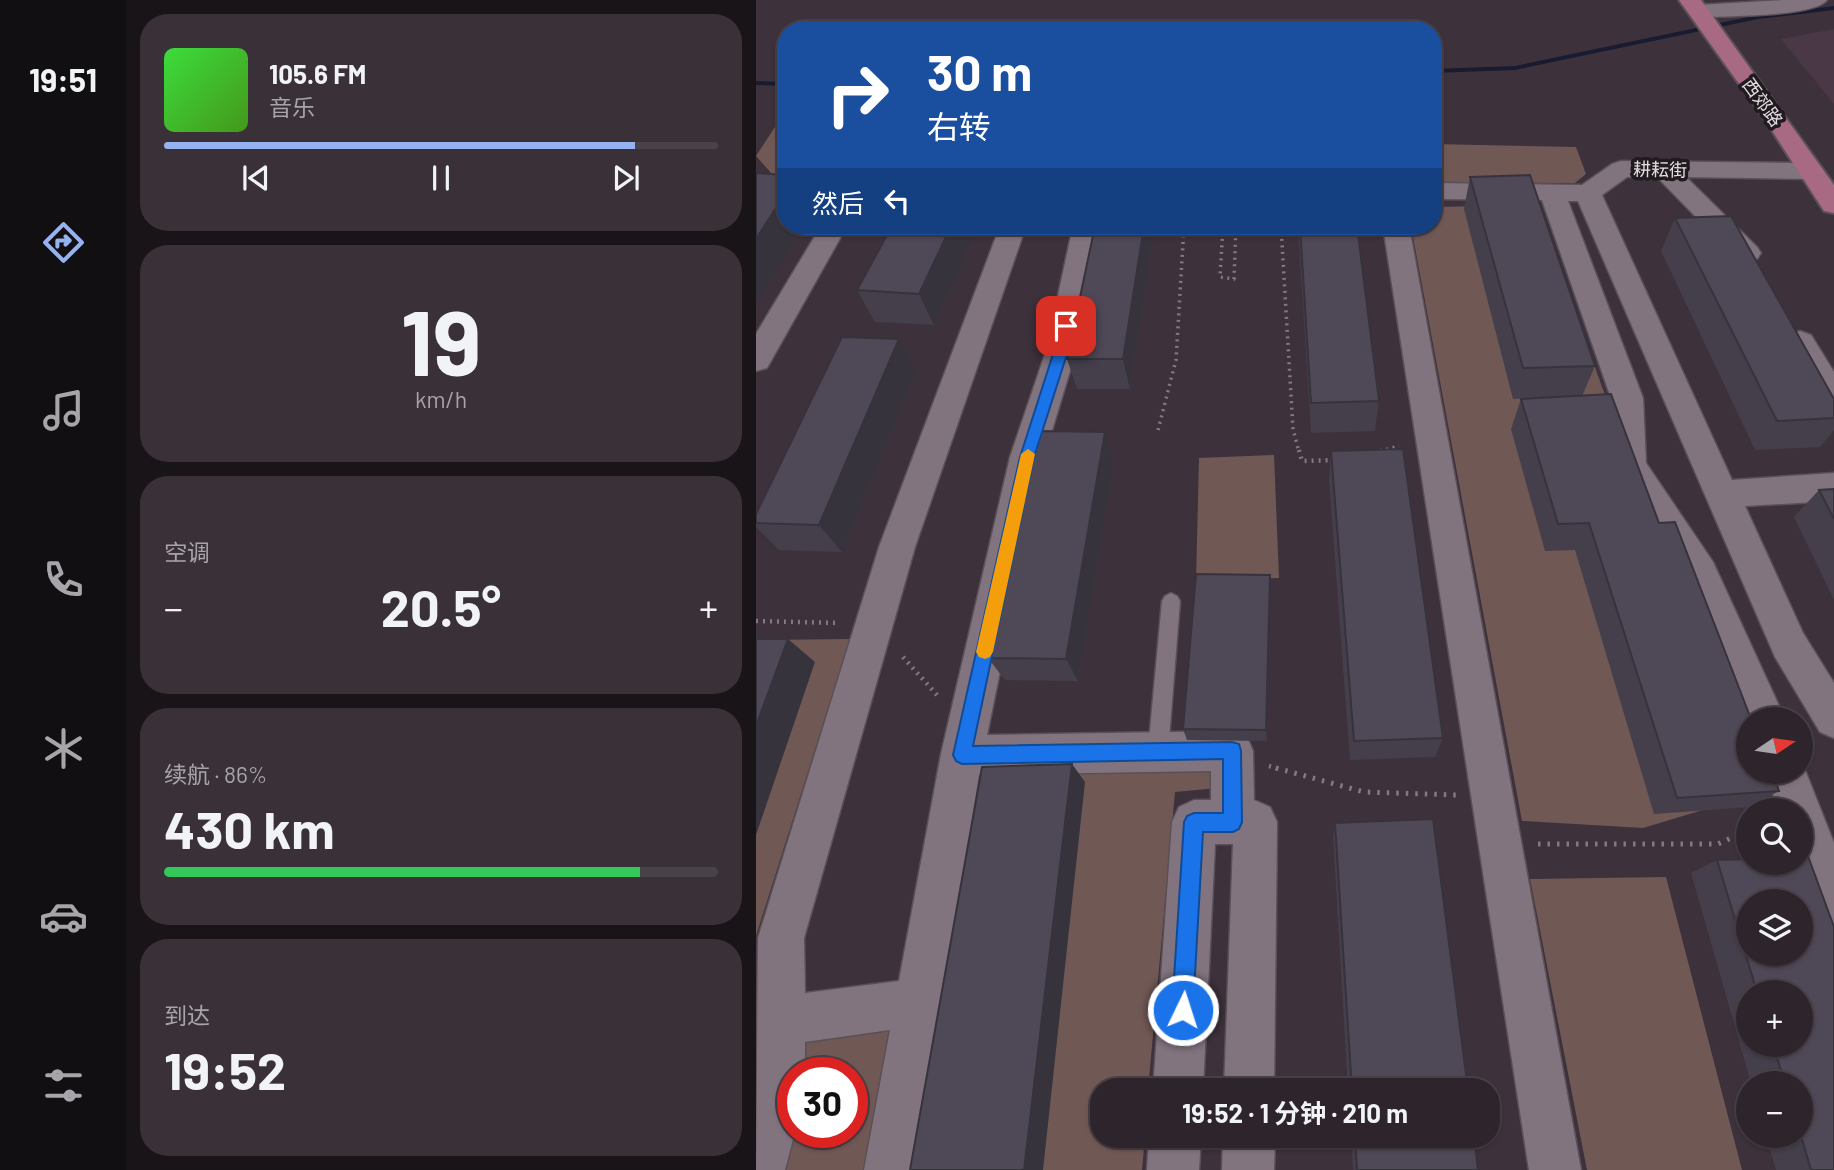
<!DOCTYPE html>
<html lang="zh">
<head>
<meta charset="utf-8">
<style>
	body { margin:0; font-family:Barlow,"Noto Sans SC",sans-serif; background:#3a3138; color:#f1f3f6; height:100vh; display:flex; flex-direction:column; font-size:26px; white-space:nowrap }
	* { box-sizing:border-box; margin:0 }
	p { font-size:23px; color:#a7a5a9 }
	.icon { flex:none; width:38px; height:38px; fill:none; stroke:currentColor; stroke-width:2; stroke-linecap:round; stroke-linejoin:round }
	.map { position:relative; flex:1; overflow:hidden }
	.side { display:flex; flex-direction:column; gap:14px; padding:14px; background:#191418; width:630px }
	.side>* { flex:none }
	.banner { position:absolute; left:21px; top:21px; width:665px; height:214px; border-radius:28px; box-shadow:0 2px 5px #0004,0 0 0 2px #494248; background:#1a4fa0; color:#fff; overflow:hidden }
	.needle { width:46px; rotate:77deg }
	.buttons { position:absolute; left:980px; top:707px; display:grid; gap:14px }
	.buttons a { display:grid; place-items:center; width:77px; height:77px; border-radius:50%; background:#2e252c; box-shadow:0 2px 5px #0004,0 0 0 2px #494248; font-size:35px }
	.speed { position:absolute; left:21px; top:1057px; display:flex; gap:14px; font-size:35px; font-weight:700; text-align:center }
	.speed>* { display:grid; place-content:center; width:91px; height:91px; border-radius:50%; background:#2e252c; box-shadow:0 2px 5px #0004,0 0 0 2px #494248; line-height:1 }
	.speed .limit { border:10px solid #d22; background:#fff; color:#111 }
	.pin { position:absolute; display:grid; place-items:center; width:60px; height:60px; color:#fff; margin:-30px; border-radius:14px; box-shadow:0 4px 10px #0006 }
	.me { position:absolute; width:77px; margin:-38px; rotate:4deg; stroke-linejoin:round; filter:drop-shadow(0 0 5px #0008) }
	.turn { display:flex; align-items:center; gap:24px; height:147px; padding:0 35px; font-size:32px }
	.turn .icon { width:91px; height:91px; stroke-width:2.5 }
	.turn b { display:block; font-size:49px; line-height:60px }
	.then { display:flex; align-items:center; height:66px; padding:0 35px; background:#0003; gap:14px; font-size:26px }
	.big { font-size:52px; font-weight:700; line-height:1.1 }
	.side .widget { flex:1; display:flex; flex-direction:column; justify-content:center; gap:10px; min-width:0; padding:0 24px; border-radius:28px; background:#3a3138 }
	.side .dial { align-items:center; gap:0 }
	.dial b { font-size:91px; line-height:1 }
	.song { display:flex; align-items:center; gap:21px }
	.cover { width:84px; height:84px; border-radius:10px; background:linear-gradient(135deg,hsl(120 70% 55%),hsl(100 70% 35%)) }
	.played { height:7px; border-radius:4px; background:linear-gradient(90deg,#95b2f1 85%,#494248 85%) }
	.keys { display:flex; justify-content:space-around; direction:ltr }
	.heat { display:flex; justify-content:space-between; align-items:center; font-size:38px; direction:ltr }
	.charge { height:10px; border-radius:5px; background:linear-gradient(90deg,#34c759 86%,#494248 0) }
	.trip { position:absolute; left:334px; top:1078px; width:410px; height:70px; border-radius:28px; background:#2e252c; box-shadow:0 2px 5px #0004,0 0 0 2px #494248; font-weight:700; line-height:70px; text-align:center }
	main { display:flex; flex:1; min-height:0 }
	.dock { display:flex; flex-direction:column; width:126px; justify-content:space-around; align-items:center; background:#120f12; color:#a7a5a9 }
	.dock .icon { width:49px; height:49px }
	.dock .active { color:#95b2f1 }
	.dock b { font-size:32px; color:#f1f3f6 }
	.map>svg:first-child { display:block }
</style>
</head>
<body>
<main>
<nav class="dock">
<b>19:51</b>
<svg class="icon active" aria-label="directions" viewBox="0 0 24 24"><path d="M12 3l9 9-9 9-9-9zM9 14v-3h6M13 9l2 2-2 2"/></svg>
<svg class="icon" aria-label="music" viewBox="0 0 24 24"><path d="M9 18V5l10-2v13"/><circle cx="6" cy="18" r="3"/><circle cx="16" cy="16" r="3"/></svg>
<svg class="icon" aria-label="phone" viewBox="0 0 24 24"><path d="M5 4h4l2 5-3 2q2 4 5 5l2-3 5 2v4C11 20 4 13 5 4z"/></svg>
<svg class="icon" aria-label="climate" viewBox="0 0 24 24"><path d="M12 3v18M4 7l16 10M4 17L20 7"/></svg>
<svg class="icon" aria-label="car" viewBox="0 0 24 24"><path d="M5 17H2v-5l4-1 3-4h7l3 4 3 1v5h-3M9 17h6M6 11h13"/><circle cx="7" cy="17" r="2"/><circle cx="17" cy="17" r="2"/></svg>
<svg class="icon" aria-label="filters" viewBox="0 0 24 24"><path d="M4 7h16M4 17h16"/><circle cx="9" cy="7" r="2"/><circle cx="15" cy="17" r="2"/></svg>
</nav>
<section class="side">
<div class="widget">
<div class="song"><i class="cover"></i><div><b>105.6 FM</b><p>音乐</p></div></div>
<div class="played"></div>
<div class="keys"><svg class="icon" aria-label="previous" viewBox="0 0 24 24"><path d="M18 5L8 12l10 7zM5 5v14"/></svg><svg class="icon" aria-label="pause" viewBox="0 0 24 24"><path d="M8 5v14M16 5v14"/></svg><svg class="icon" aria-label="next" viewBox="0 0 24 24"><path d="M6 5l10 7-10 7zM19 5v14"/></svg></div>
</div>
<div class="widget dial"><b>19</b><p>km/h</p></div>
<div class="widget"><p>空调</p>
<div class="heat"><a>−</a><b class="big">20.5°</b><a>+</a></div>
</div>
<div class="widget"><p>续航 · 86%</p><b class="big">430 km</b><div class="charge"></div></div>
<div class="widget"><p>到达</p><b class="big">19:52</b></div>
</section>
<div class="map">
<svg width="1078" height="1170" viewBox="0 0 1078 1170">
	<rect width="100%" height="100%" fill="#3d313b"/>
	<path fill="#4a3847" d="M1078,29V104L1025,39Z"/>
	<path fill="#705855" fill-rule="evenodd" d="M30,110V175H17L0,156Z
		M677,144L820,147L830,174L819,183L677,182Z
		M783,205L846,387L992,748V772L1010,791L887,828L766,821L655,226H677V207Z
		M518,455L523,578L440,581L443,458Z
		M94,639L0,936V640Z
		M462,766V788L419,792L392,1090H346V1136H389L386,1170H0V1049L184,1014L226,775ZM37,1073H96V1132H37Z
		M910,877L986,1170H831L774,879Z"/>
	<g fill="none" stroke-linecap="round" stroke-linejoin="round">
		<path fill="#191b30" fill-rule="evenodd" d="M1078,6V10L1002,19L759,70L677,73V69L759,66L1002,15Z
			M0,81L30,82V86L0,85Z"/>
		<defs>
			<path id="service" d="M415,593L421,596L424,601L412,752L409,759L402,761L395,759L392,752L406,601L409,596Z"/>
			<path id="minor" d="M1028,0H1071C1059,17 966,16 942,17L935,15L931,11L935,7L942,5Z
				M865,161L1055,163L1064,166L1068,171L1064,176L1055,179L930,177L1001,247L1005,253L1001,259L991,262L981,259L901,177H871L846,195L976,480L1078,473V501L989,506L1047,633L1078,683V738L1064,732L1019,657L822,201H812L887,398L890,463L957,562L1029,719H992V727L929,581L856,465L855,398L786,200L677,199V183L826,185L856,164Z
				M65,226H91L11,368L0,371V334Z
				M244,226H270L159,547L48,938L49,993L143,981L185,754L254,457L290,351L317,226H343L320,351L288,457L231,735L476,731L491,737L497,751L498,800L514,807L521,822L518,1090H468L477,844H459L447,1090H397L416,822L423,807L438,800H455V771L223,775L160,1170H108L134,1030L49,1042V1073H37L39,1132L29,1170H0L2,938L123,547Z
				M627,226H653L825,1170H773Z
				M1044,331L1055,335L1078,372V410L1067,406L1029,342L1033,335Z
				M1045,760L1078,843V926L1062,919L1041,863H1045V810H1023L1008,772H1045Z
				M393,1136H445L443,1170H391Z
				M467,1136H519L518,1170H466Z"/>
			<path id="primary" d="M923,0H945L1078,185V213L1068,211L1011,123Z"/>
		</defs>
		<use href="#service" stroke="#5a5058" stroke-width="3"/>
		<use href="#minor" stroke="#5a5058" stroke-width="3"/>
		<use href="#primary" stroke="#5a5058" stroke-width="4"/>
		<path stroke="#847982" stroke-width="3.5" stroke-dasharray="2 4.5" stroke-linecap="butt" d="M467,226L464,277L478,279L480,226
			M525,226L537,429L543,452
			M402,430L420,360L428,226
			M624,451L643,446"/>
		<path stroke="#847982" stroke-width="4.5" stroke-dasharray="2 5" stroke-linecap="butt" d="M543,450L546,461L578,460
			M624,451L628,450
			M0,621L83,623
			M147,657L181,695
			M513,766L526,770"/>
		<path stroke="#847982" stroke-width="5" stroke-dasharray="2.5 7" stroke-linecap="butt" d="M520,768L608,792L700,795
			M782,844H962L992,830"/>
		<use href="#service" fill="#82747f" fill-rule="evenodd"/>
		<use href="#minor" fill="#82747f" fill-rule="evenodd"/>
		<use href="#primary" fill="#a76a82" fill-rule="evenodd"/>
	</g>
	<path fill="#443f4b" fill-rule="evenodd" d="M714,177L839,366L826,396L903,523L1023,791L994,807L898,814L819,550L789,551L755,429L765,399L792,397L757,399L708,209Z
		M919,218L1078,399V430L1064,447L999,450L905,251Z
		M136,226H222L178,325L119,322L101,290Z
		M339,226H399L374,389H321L311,359Z
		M542,226H601L623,401L619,431L555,433Z
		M160,370L86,552L23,550L0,527V514Z
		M349,432L358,461L322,681L249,680L232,658Z
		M575,451L687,738L679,757L594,760L573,480Z
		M1078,489V600L1038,517L1063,490Z
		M515,590L511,741L431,740L427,729Z
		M579,823L712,1090H592L577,837Z
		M1052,856L1078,927V1170H1020L1010,1136H1045V1083H995L935,873L961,860L992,859V863H1045V857ZM992,901H1045V954H992ZM992,992H1045V1045H992Z
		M595,1136H718L722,1170H597Z"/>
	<path fill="#37333d" d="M30,192V226H48L0,305V239Z
		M195,226H222L178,325L163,294Z
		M388,226H399L374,389L367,359Z
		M143,339L160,370L86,552L63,525Z
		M349,432L358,461L322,681L310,659Z
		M514,575L515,590L511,741L510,730Z
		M32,639L59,662L0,835V726Z
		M316,764L329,782L287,1170H268Z"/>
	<path fill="#4f4957" stroke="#37333d" stroke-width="2" fill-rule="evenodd" d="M0,173L30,175V192L0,239Z
		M774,175L839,366L767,368L714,177Z
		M975,216L1078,399V418L1021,421L919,218Z
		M136,226H195L163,294L101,290Z
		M339,226H388L367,359H311Z
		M544,226H601L623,401L555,403Z
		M86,337L143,339L63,525L0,523V514Z
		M855,394L903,523L919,522L995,719H992V772H1016L1023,791L921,798L833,523L802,524L765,399Z
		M283,431L349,432L310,659L232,658Z
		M647,449L687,738L598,741L575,451Z
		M1078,489V519L1063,490Z
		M440,574L514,575L510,730L427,729Z
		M0,639H32L0,726Z
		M316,764L268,1170H154L226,767Z
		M677,819L712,1090H596L579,823Z
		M1052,856L1078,927V1170H1055L1045,1136V1083H1029L1017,1045H1045V992H1001L961,860L992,859V863H1045V857ZM992,901H1045V954H992Z
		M599,1136H718L722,1170H601Z"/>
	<path fill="#1a73e8" stroke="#114b97" stroke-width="2" d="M310,322L316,326L312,351L278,457L217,746L476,742L483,744L485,751L486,822L483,829L477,832H447L437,1010L434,1017L427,1020L419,1017L416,1010L428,822L431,816L438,813H467V759L206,764L200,761L197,755L264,457L298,351L303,326Z"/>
	<path fill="#f59e0b" d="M272,449L279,454L237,652L234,657L229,659L223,657L220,652L265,454Z"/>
	<g text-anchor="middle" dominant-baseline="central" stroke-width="7" stroke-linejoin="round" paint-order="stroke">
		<g font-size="18" fill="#e5dde3" stroke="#211b20">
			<text transform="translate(1007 102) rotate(54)">西郊路</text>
			<text transform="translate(904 169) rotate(1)">耕耘街</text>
		</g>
	</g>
</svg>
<div class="buttons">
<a><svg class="needle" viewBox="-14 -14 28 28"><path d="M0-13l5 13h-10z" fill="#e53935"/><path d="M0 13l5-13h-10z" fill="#a7a5a9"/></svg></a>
<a><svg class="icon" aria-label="search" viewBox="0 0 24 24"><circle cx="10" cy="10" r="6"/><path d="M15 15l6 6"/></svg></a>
<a><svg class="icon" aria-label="layers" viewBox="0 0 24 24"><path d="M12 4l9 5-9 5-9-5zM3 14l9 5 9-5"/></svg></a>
<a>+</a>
<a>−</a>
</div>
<div class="speed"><div class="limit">30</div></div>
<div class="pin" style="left:310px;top:326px;background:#d93025"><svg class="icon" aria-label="arrive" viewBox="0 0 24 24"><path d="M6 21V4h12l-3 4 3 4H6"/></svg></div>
<svg class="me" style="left:427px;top:1010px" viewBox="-20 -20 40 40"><circle r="17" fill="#1a73e8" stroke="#fff" stroke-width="3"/><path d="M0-11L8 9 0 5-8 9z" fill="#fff"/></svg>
<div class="trip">19:52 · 1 分钟 · 210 m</div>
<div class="banner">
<div class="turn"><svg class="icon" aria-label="right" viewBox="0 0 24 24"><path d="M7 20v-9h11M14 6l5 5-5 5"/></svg><div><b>30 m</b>右转</div></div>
<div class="then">然后<svg class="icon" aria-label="left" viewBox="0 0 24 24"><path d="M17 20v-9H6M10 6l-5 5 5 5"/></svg></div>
</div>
</div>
</main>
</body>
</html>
